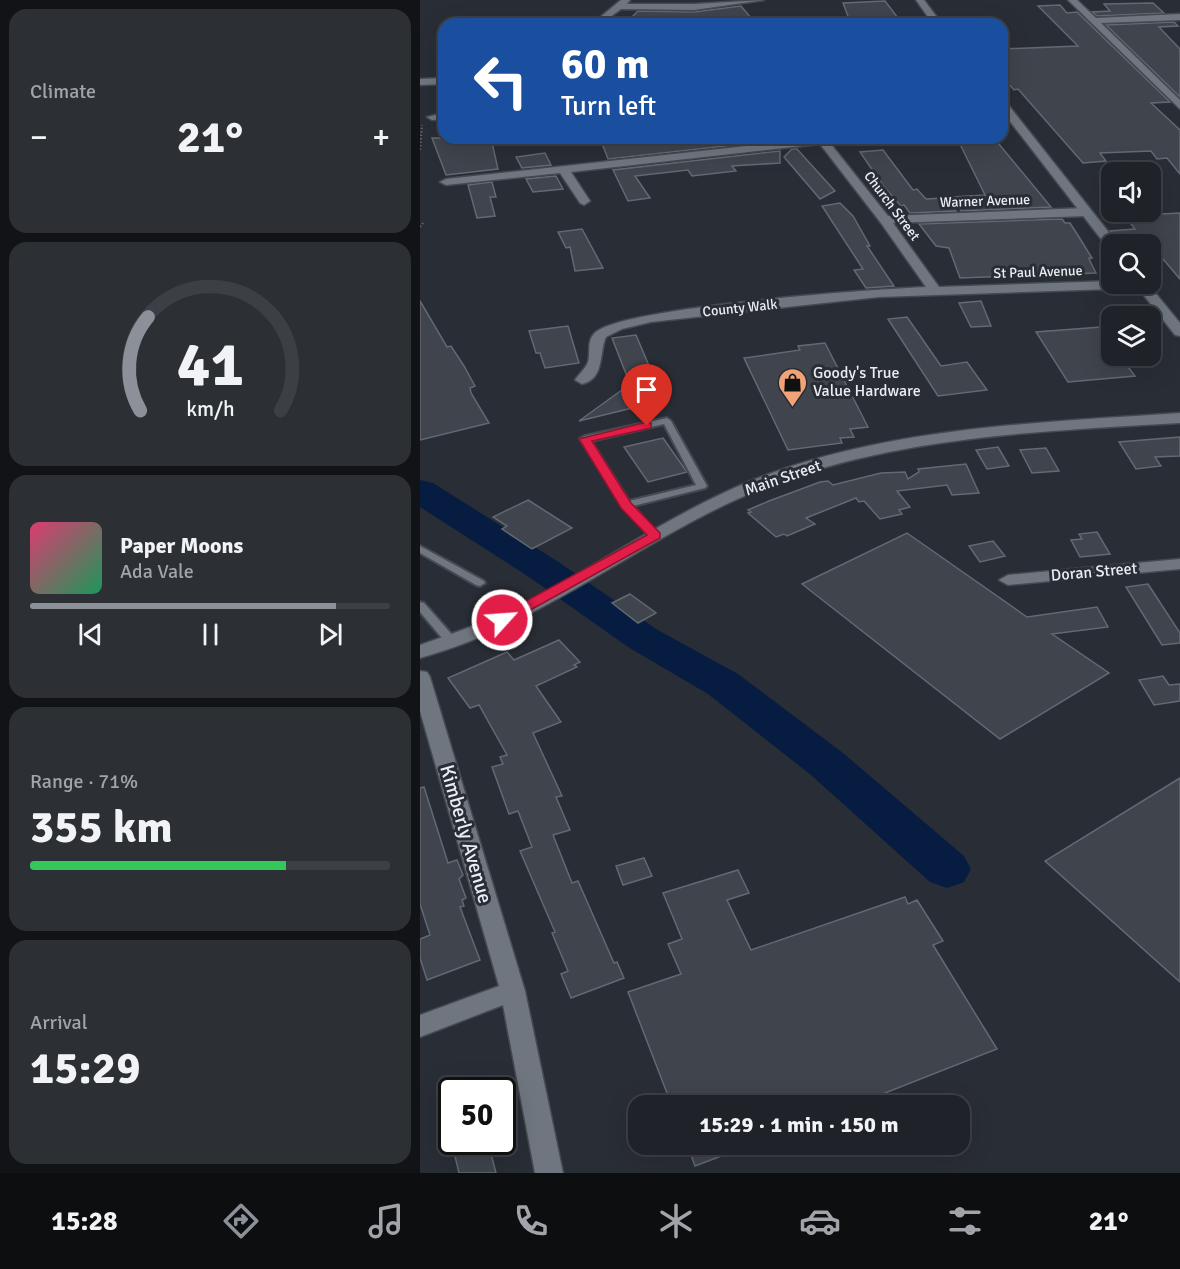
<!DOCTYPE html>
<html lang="en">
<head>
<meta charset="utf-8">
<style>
	body { margin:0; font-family:Signika,sans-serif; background:#2c2f34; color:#f1f3f6; height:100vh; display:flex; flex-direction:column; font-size:22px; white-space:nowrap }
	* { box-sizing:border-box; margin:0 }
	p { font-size:20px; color:#a1a4a8 }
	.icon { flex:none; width:33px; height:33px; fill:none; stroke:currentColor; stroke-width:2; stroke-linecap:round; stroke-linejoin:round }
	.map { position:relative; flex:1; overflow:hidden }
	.panel { display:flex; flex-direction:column; gap:9px; padding:9px; background:#111316; width:420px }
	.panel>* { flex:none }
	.hud { position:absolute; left:18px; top:18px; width:570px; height:126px; border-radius:18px; box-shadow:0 6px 24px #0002,0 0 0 2px #3c3f45; background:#1a4fa0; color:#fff; overflow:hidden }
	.fabs { position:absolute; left:681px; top:162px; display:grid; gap:12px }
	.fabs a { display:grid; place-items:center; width:60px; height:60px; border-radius:12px; background:#1f2228; box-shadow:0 6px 24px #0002,0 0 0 2px #3c3f45; font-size:30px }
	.speed { position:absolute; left:18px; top:1077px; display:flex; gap:12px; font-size:30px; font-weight:700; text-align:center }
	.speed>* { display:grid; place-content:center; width:78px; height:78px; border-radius:50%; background:#1f2228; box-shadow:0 6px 24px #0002,0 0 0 2px #3c3f45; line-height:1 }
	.speed .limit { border:3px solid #111; border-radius:9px; background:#fff; color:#111 }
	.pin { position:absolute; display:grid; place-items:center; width:51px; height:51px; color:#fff; margin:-62px -26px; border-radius:50% 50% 50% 0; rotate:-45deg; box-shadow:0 0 6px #0007 }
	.pin .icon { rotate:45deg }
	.me { position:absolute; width:66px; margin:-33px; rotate:64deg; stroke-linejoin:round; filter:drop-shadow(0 0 4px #0008) }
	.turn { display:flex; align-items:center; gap:21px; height:126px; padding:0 24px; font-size:27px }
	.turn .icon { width:78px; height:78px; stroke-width:2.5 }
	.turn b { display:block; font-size:42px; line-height:51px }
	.big { font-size:45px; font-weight:700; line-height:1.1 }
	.panel .widget { flex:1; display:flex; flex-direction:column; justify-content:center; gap:9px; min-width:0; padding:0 21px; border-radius:18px; background:#2c2f34 }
	.panel .dial { align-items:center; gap:0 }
	.dial svg { height:156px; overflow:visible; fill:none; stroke:#3c3f45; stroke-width:7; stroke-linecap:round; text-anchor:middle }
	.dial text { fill:#f1f3f6; stroke:none }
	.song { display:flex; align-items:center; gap:18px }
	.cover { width:72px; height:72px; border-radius:9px; background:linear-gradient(135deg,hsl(340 70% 55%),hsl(150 70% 35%)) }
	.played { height:6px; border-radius:3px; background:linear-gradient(90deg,#8c9099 85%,#3c3f45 85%) }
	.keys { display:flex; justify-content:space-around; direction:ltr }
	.heat { display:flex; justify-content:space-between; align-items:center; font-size:33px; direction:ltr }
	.charge { height:9px; border-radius:4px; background:linear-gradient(90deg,#34c759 71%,#3c3f45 0) }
	.trip { position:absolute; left:208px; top:1095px; width:342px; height:60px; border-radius:18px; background:#1f2228; box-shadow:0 6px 24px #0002,0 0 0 2px #3c3f45; font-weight:700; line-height:60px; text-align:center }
	.dock { display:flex; height:96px; justify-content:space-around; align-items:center; background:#0c0e10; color:#a1a4a8 }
	.dock .icon { width:42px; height:42px }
	.dock .selected { color:#8c9099 }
	.dock b { font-size:27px; color:#f1f3f6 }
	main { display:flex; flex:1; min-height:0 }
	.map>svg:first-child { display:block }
</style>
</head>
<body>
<main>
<section class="panel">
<div class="widget"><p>Climate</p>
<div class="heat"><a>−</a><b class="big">21°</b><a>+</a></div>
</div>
<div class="widget dial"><svg viewBox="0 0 100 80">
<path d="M14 69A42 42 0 1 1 86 69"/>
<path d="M14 69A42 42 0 0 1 18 21" stroke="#8c9099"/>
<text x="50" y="56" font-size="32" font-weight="700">41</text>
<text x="50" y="72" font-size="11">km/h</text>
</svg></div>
<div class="widget">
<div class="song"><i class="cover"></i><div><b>Paper Moons</b><p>Ada Vale</p></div></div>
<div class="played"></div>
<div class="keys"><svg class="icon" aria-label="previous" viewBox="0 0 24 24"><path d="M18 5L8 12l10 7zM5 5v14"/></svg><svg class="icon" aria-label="pause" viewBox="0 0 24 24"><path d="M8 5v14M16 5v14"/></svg><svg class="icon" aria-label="next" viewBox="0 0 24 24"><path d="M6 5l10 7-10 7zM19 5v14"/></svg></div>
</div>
<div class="widget"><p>Range · 71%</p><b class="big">355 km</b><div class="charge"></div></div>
<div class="widget"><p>Arrival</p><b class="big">15:29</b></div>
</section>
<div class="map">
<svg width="760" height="1173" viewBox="0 0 760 1173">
	<rect width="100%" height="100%" fill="#292d35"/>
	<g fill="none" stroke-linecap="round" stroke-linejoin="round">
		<path fill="#071c41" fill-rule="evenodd" d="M0,480L13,483L137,561L236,629L318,674L423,753L544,856L551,869L544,882L527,888L510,882L391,775L288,694L208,647L109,577L0,507Z"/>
	</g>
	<path fill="#3f444d" stroke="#636972" stroke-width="1.5" d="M465,1L478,18L429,19L423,3Z
		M733,3L744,13L677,16L672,12L690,11L684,4Z
		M640,5L647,13L657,12L750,102L731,103L760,130V174L747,158L737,159L731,151L680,153L686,161L663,163L598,89L594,90L582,76V49L658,46L618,6Z
		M321,6L332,19L265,24L255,18L217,19L220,17H212L218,11L274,12Z
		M754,22L758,26L739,27L760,49V97L686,25Z
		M12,138H71L78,169L26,175Z
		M180,138H190L194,144L257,138L359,140L188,159Z
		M537,138H574L631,207L541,211L534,197L565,195Z
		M372,149H377L415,191L400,199L364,157Z
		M463,150L493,190L497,189L506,199L523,198L536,211L490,213L484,205L481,206L464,187L440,152Z
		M360,151V163L312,166L316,171L272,176L268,170L215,176L230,198L208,201L193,170Z
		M125,153L131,165L102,168L96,157Z
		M136,176L143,189L113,192L106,179Z
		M72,182L76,197H70L75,216L57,218L48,185Z
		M420,203L433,216L450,246H447L474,286L446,288L434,270L443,269L402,206Z
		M760,213V279L737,252H730V244H700L690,231L715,229L705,216Z
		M642,219L645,223H650L659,237L672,258H669L670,261L676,273L540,278L529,248L516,246L499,224Z
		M162,229L183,268L155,271L150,247L146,248L138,232Z
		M0,301L27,347L31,346L44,366L55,386L50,388L51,393L69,423L0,440Z
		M561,301L571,326L551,327L539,303Z
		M487,317L521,366L547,362L567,390L518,396L468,319Z
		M148,326L159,363L125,368L120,353H116L109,331Z
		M681,327L692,343V356H700L715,376L648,382L616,332Z
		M216,335L238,387L224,395L241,401L159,421L210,384L192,338Z
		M405,343L448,427L430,429L434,437L420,438L422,443L368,450L324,358L380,350L378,346Z
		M760,437V456L735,457L741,466L716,469L699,442Z
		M243,438L267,472L228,482L204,447Z
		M578,447L589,466L567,469L556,450Z
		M626,448L639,471L612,473L600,450Z
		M546,464L559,493L532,495L527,485L477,491L490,507L479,510L482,514L460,519L444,501L439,502L436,498L386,518L395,524L367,536L364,534L356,537L328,513L331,512L328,510L349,501L400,482L408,481L413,485L461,473L485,472L488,479L499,472L498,469Z
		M108,500L152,528L112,549L82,529L87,526L73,517Z
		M677,532L690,554L660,557L651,540L662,539L659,534Z
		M487,533L607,617L677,607L688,627L632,634L689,673L580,739L382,584Z
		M573,541L585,556L560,562L549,546Z
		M728,584L760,633V643L742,645L706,587Z
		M210,594L236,613L218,623L192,603Z
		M139,640L160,662L154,665L157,667L116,686L141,722L113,733L142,796L136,797L150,830L133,835L152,883L158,881L194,963L197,962L204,978L151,998L141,974L148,971L132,933L135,932L100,851L112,847L98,811L89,814L72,767L83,764L80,757L87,755L59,705L50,708L28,678L87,652L94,660Z
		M743,676L749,685L760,684V701L734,705L719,680Z
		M760,778V982L625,861Z
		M4,787L28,863L37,860L43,875L39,879L46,898L42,900L44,906L40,907L60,960L7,980L0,958V939L10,935L0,904V788Z
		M224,858L232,876L203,885L196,866Z
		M318,870L329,893L307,900L331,950L485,897L488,904L497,900L523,941L513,945L577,1049L432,1106H252L208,992L261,974L248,944L262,939L243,893Z
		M49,1142H68L76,1173H39L33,1148Z
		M267,1144H328V1146L275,1166Z"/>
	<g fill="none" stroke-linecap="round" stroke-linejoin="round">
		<defs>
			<path id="lane" d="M247,418L251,421L287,486L285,488L213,506L240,536L235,539L231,538L203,507L160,439L165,436ZM244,424L276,485L209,501L171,441Z
				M0,546L64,581L65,583L60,586L56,585L0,553Z
				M0,602L4,603L35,638L37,641L35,644H27L0,612Z"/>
			<path id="street" d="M201,0H210L207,4H274L344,0L274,10L201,9L181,24H172Z
				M648,0H657L676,18L760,14V20L681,23L760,100V109Z
				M24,78V84L0,85V79Z
				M24,113V119L12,120L7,117Z
				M398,138H433L410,143L468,216L666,208L672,212L666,216L473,223L519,287L692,281V284H729L722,288L459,297L231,322L202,329L186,337C179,352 185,379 162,384L155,380C159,374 166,368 168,362C171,351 166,340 176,332C205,307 455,289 506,287L461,223L400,144L151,172L170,201L164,205L160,203L140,173L26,185L20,182L26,179Z
				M760,559V569L588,585L579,580L588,575Z"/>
			<path id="secondary" d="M496,0H504L522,24H513Z
				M582,101L586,102L698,244L688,248L582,111Z
				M715,284H728L760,323V336L755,335Z
				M760,413V423C609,432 451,437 311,502C206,551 114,627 0,658V645C31,634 63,623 93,609C173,569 245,517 328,482C463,427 616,423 760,413Z
				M0,671L7,672L10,677L105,991L143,1173H115L83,1005L0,1037V1015L79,986L0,711Z"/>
		</defs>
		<use href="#lane" stroke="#454950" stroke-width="4"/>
		<use href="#street" stroke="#454950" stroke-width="3"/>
		<use href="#secondary" stroke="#454950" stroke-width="3"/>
		<path stroke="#64676f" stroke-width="2" stroke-dasharray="1.5 2" stroke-linecap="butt" d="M0,150L2,125
			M0,227L3,223"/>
		<use href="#lane" fill="#70767f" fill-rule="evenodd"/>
		<use href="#street" fill="#70767f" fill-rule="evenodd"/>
		<use href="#secondary" fill="#70767f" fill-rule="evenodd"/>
	</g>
	<path fill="#e11d48" stroke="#92132f" stroke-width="1.5" d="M227,422L231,423V428L172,441L211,503L240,533V538L87,623H77V617L227,535L201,508L159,439Z"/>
	<defs>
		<symbol id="shop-pin" viewBox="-11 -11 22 30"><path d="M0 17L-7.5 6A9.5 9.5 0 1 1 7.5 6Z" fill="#efa377" stroke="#292d35"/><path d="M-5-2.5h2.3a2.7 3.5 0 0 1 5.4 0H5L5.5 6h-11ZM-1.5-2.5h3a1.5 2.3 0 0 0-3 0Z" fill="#111"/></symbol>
	</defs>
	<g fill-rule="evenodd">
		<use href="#shop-pin" x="356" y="366" width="33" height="45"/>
	</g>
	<g text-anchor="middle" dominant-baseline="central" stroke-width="6" stroke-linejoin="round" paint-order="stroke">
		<g font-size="14" fill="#eaedf2" stroke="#292d35">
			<text transform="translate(565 201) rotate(-2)">Warner Avenue</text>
			<text transform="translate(472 206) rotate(53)">Church Street</text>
			<text transform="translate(618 272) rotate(-2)">St Paul Avenue</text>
			<text transform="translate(320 308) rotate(-6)">County Walk</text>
		</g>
		<g font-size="16" fill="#eaedf2" stroke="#292d35" text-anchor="start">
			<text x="393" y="373">Goody's True<tspan x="393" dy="18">Value Hardware</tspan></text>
		</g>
		<g font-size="16" fill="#eaedf2" stroke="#292d35">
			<text transform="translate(363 478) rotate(-19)">Main Street</text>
			<text transform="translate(674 572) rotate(-5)">Doran Street</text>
		</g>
		<g font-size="20" fill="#eaedf2" stroke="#292d35">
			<text transform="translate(46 834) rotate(74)">Kimberly Avenue</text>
		</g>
	</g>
</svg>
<div class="fabs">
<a><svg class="icon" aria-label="sound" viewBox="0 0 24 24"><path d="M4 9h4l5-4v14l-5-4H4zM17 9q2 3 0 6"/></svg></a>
<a><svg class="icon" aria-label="search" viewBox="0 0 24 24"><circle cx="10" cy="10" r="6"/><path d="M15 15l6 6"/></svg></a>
<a><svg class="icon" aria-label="layers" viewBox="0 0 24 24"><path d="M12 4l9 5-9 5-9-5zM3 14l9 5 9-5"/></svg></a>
</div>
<div class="speed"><div class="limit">50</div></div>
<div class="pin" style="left:227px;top:426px;background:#d93025"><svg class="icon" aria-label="arrive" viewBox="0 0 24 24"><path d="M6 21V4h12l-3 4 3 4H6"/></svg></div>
<svg class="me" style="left:82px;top:620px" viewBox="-20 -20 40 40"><circle r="17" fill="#e11d48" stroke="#fff" stroke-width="3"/><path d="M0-11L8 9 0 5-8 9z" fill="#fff"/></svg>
<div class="trip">15:29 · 1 min · 150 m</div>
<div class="hud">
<div class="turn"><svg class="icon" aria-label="left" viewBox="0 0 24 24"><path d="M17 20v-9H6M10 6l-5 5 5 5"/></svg><div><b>60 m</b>Turn left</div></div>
</div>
</div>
</main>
<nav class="dock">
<b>15:28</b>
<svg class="icon selected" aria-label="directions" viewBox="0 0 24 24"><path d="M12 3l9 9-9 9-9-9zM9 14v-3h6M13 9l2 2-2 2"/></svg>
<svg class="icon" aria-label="music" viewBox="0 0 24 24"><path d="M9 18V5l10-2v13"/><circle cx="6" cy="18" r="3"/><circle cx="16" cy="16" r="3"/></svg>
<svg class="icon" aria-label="phone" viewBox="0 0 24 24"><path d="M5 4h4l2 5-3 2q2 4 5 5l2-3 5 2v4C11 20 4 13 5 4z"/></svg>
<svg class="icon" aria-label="climate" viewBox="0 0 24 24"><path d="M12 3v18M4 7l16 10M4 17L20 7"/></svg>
<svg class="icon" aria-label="car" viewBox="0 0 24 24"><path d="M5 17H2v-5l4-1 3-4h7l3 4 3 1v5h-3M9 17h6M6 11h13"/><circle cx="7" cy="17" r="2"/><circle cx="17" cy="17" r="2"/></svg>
<svg class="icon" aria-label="filters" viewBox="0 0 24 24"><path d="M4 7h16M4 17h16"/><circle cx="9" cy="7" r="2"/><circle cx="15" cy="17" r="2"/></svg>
<b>21°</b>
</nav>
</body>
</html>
